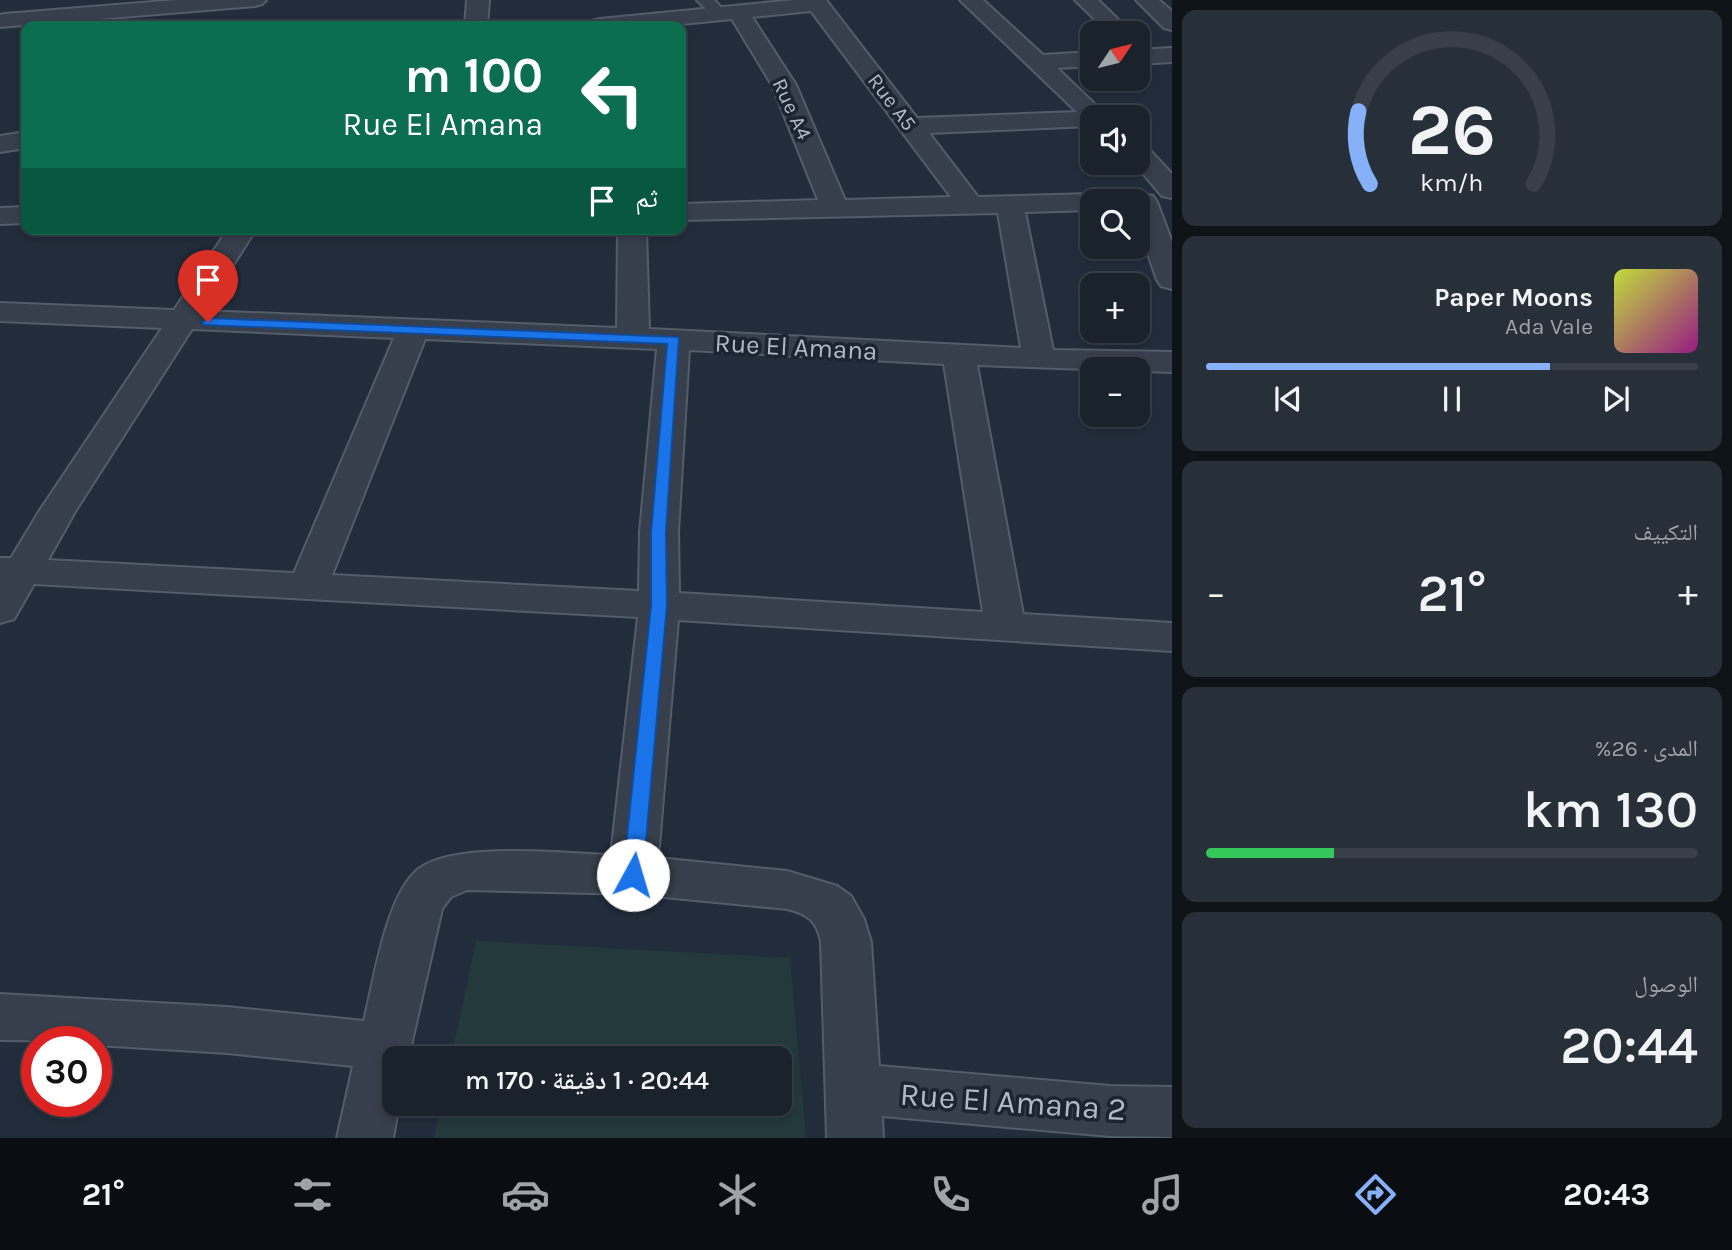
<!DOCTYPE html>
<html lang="ar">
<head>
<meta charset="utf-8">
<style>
	body { margin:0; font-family:Karla,"Noto Naskh Arabic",sans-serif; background:#272f38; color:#f1f3f6; direction:rtl; height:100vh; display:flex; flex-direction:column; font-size:26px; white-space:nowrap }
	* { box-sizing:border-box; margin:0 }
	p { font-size:23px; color:#9fa4a9 }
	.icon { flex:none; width:38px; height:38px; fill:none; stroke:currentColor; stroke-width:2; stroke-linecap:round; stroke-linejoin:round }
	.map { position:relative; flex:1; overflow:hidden; direction:ltr }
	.drawer { display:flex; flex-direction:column; gap:10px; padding:10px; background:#0e1318; width:560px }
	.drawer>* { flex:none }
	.hud { position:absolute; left:21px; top:21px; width:665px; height:214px; border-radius:14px; box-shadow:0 4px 10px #0003,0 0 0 2px #383f48; direction:rtl; background:#0b6e4f; color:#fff; overflow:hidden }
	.needle { width:46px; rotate:55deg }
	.buttons { position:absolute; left:1080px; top:21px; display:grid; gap:14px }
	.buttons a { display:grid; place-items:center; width:70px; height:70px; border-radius:14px; background:#1a222c; box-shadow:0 4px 10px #0003,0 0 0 2px #383f48; font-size:35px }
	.speed { position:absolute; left:21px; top:1026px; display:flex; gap:14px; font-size:35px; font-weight:700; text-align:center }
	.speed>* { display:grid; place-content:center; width:91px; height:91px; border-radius:50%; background:#1a222c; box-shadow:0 4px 10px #0003,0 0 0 2px #383f48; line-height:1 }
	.speed .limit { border:10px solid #d22; background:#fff; color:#111 }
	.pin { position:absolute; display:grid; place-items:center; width:60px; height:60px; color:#fff; margin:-72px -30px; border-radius:50% 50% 50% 0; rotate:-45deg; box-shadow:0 0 7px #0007 }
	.pin .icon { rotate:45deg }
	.me { position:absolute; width:77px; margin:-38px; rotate:6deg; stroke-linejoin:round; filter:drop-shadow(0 0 5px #0008) }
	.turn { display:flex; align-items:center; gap:24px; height:147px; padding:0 28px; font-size:32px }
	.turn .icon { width:91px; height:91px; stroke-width:2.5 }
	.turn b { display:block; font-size:49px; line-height:60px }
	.then { display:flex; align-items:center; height:66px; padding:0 28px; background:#0003; gap:14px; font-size:26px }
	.big { font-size:52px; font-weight:600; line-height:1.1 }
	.drawer .widget { flex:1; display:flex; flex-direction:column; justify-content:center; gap:10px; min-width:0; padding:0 24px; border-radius:14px; background:#272f38 }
	.drawer .dial { align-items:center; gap:0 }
	.dial svg { height:182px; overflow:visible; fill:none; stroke:#383f48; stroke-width:7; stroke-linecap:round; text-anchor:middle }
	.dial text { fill:#f1f3f6; stroke:none }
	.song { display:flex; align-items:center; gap:21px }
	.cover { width:84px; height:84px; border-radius:10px; background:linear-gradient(135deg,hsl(70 70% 55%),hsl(310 70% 35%)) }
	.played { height:7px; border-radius:4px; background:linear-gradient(90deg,#86b0f7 70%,#383f48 70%) }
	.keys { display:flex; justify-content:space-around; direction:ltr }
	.heat { display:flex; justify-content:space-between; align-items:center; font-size:38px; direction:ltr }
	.charge { height:10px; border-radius:5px; background:linear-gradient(90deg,#34c759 26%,#383f48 0) }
	.trip { position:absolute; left:382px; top:1046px; width:410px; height:70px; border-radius:14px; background:#1a222c; box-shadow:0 4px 10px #0003,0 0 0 2px #383f48; font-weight:600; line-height:70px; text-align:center; direction:rtl }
	.tabs { display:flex; height:112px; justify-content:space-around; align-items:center; background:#0a0e12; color:#9fa4a9 }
	.tabs .icon { width:49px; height:49px }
	.tabs .selected { color:#86b0f7 }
	.tabs b { font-size:32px; color:#f1f3f6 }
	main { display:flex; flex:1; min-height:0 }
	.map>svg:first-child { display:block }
</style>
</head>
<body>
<main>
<section class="drawer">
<div class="widget dial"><svg viewBox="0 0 100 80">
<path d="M14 69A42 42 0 1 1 86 69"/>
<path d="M14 69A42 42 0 0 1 9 37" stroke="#86b0f7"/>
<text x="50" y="56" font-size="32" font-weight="700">26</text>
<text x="50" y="72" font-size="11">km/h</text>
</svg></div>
<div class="widget">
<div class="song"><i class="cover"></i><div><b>Paper Moons</b><p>Ada Vale</p></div></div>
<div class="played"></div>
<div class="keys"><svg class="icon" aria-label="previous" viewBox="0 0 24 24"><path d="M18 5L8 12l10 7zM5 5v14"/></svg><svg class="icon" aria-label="pause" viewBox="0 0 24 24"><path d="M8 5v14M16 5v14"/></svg><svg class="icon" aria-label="next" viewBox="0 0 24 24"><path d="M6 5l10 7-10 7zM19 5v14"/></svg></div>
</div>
<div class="widget"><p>التكييف</p>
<div class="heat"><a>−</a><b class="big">21°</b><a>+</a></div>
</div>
<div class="widget"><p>المدى · 26%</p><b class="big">130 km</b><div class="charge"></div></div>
<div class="widget"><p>الوصول</p><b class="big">20:44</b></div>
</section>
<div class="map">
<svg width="1172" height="1138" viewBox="0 0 1172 1138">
	<rect width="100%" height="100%" fill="#222d3b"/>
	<path fill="#24393c" d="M476,941L790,958L806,1138H434L441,1104H779V1059H451Z"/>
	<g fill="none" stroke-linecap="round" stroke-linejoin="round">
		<defs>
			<path id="service" d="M697,0H714L729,15L721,20L715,18Z"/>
			<path id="minor" d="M178,0H266L262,4L255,6L0,27V15L4,14Z
				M467,0H489L487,26H465Z
				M794,0H826L917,118L1077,112L960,0H983L1043,55L1092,52V66L1057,68L1108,117H1092V126L929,133L978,197L1092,194L1102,196L1105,201H1092V210L1025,212L1053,350L1172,352V372L977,365L1023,614L1172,623V651L678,620L658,858L787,871L837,886L851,896L864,919L871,942L879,1066L1110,1086L1172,1087V1137L1110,1136L882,1116L883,1138H827L821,942C817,921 808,914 787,909L633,894L467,890L451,897L442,909L408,1059H394V1104H399L393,1138H337L353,1066L227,1053L96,1045V1041L0,1040V994L227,1007L364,1021C374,980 385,904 413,874C444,839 565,854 611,855L638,617L34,584L14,619L0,623V558H11L40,510L162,328L0,321V303L174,310L228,229H256L204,311L617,328L618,229H646L649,329L1021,348L998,213L681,220V204L818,200L772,85L732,19L662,26H589L592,21L600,19ZM811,11L951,197L845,200L796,85L752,17ZM192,329L394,338L294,573L48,560L76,510ZM425,339L657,349L640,532L639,591L332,575ZM689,350L944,364L983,612L679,593L678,532Z
				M1075,0H1098L1132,33H1109Z
				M1136,0H1159L1172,11V30L1164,28Z
				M1172,48V62L1138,64V50Z
				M26,132V148L0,152V136Z
				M1138,144L1147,147L1172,174V198L1162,196L1134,163H1138Z
				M1143,194L1153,196L1157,202L1172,242V289L1161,286L1157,280L1138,225V201H1130L1133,196Z
				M26,207V223L0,224V208Z"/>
		</defs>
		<use href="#service" stroke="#545c69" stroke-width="4"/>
		<use href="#minor" stroke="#545c69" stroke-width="4"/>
		<use href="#service" fill="#363f4b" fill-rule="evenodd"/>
		<use href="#minor" fill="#363f4b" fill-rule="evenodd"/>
	</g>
	<path fill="#1a73e8" stroke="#114b97" stroke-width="2" d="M208,318L679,337L666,532L667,605L643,875L640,881L633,883L626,881L623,875L651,605V532L667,344L204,325L202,322Z"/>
	<g text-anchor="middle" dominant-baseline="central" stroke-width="7" stroke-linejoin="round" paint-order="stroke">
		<g font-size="21" fill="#b1b9c7" stroke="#1b2430">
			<text transform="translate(892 102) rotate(53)">Rue A5</text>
			<text transform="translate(792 109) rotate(65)">Rue A4</text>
		</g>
		<g font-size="26" fill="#b1b9c7" stroke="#1b2430">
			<text transform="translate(796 347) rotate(3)">Rue El Amana</text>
		</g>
		<g font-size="32" fill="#b1b9c7" stroke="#1b2430">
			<text transform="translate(1013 1102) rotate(4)">Rue El Amana 2</text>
		</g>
	</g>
</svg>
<div class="buttons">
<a><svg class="needle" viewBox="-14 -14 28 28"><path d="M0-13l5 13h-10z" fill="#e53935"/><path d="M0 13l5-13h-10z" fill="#9fa4a9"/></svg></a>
<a><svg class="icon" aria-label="sound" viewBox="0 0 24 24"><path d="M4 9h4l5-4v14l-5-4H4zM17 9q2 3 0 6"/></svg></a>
<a><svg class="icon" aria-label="search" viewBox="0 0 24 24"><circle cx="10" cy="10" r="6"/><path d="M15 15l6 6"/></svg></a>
<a>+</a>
<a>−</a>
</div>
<div class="speed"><div class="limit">30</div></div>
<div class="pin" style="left:208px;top:322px;background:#d93025"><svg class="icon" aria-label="arrive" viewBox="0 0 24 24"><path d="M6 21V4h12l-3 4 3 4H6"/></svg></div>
<svg class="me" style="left:633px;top:875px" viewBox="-20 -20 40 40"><circle r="19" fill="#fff"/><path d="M0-13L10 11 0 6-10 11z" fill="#1a73e8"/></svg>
<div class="trip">20:44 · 1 دقيقة · 170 m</div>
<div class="hud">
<div class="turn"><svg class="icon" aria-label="left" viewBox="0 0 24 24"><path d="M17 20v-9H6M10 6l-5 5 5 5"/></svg><div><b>100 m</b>Rue El Amana</div></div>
<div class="then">ثم<svg class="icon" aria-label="arrive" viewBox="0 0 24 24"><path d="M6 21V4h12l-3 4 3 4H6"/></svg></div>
</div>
</div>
</main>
<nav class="tabs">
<b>20:43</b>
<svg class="icon selected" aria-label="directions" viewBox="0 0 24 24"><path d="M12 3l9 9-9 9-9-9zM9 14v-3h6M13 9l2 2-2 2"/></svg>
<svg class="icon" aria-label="music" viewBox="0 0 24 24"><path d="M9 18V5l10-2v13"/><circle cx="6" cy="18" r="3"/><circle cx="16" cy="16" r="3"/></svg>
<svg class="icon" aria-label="phone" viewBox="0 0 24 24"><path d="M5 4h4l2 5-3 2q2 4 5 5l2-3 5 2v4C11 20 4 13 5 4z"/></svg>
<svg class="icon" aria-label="climate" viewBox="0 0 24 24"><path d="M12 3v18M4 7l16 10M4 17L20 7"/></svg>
<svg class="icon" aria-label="car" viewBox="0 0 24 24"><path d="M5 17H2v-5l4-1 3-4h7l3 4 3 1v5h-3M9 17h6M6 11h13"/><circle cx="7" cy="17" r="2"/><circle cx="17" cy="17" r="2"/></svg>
<svg class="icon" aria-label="filters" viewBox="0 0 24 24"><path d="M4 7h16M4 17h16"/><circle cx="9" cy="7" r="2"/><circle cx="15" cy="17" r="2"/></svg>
<b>21°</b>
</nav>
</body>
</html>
